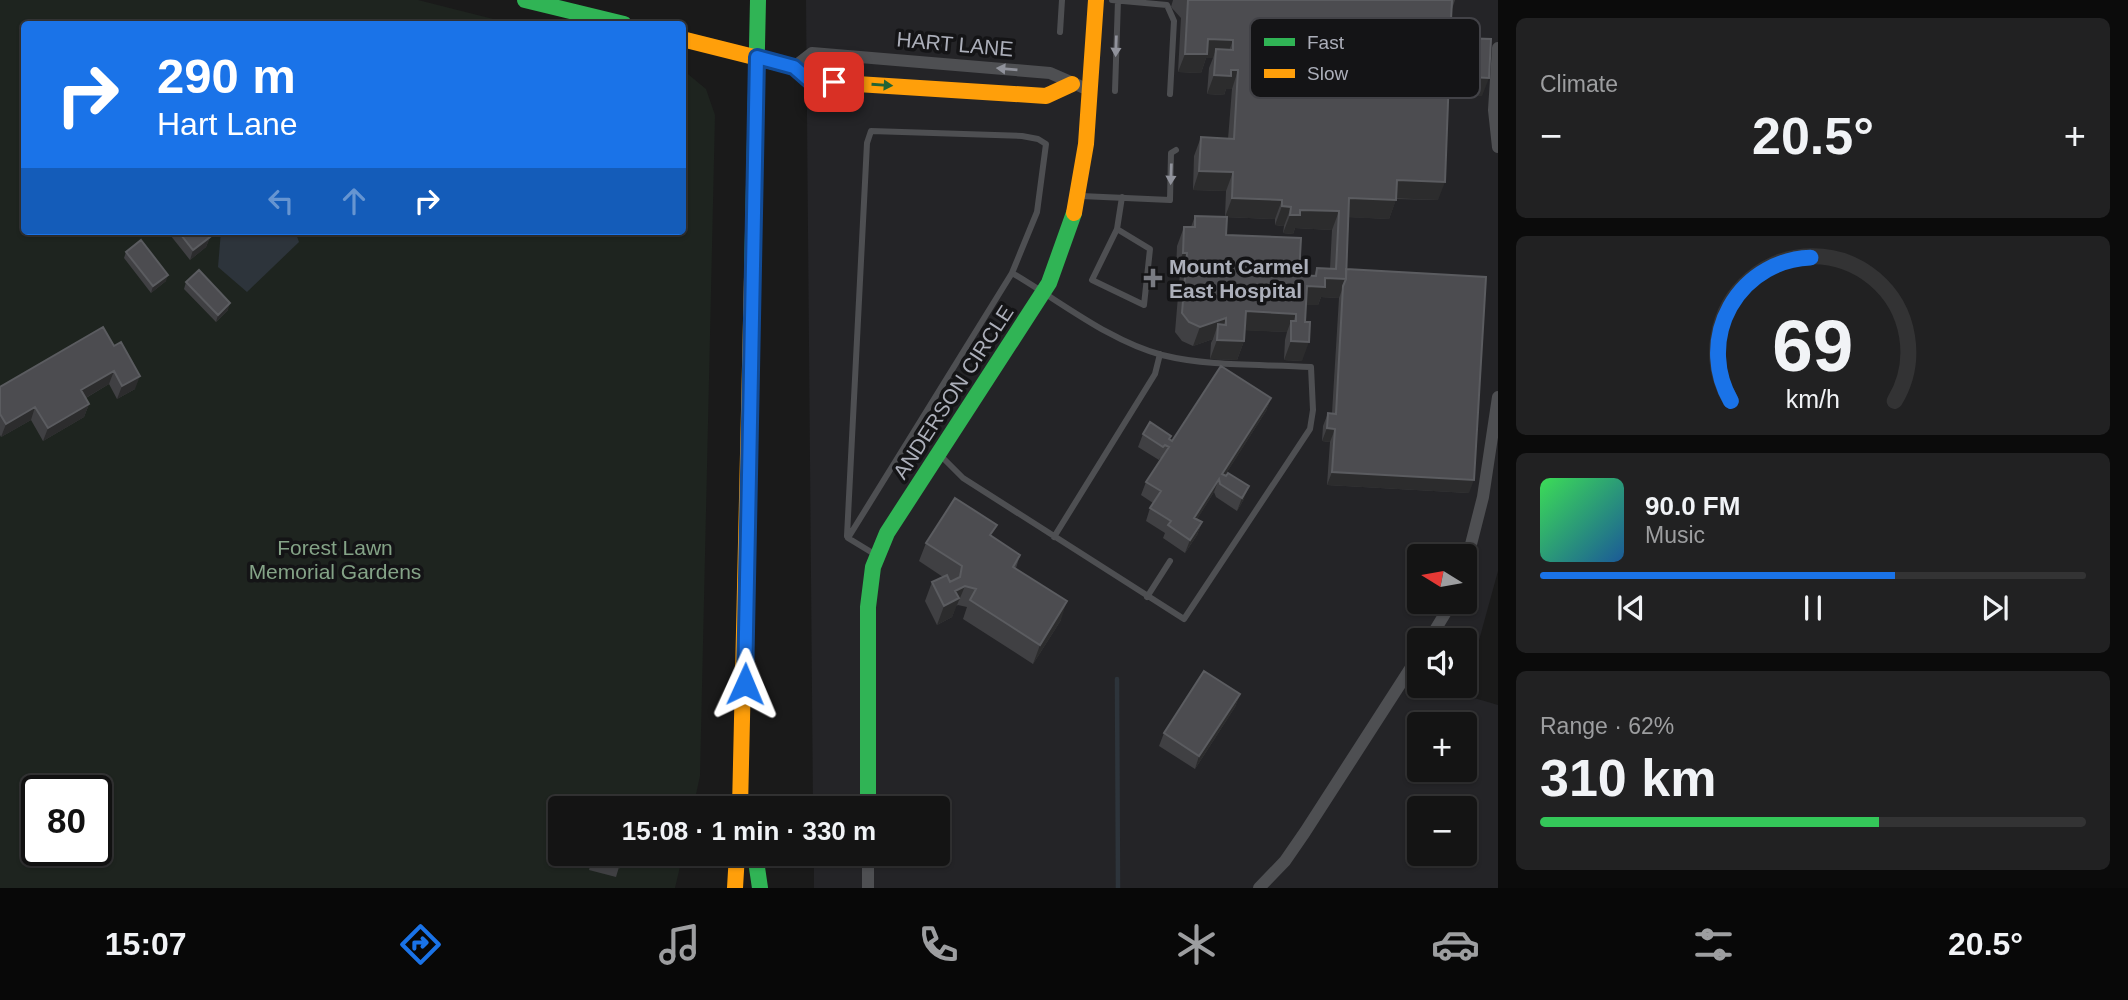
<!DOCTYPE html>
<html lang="en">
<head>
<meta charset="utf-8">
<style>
	body { margin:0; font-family:Arial,sans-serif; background:#212122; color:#f1f3f6; height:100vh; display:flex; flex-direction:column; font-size:26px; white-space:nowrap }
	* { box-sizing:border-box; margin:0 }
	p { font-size:23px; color:#9d9ea0 }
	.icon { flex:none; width:38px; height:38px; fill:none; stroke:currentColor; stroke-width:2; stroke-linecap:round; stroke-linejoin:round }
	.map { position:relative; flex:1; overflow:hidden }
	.side { display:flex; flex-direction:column; gap:18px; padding:18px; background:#0b0b0b; width:630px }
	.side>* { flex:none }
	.hud { position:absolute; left:21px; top:21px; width:665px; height:214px; border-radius:7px; box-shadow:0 2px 5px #0004,0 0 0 2px #333334; background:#1a73e8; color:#fff; overflow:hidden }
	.needle { width:46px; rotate:281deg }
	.controls { position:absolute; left:1407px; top:544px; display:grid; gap:14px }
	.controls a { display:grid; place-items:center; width:70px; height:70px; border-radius:7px; background:#141414; box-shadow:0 2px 5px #0004,0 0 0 2px #333334; font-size:35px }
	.speed { position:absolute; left:21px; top:775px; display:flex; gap:14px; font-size:35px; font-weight:700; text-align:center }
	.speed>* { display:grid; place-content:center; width:91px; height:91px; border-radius:50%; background:#141414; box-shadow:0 2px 5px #0004,0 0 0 2px #333334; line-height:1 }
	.speed .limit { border:4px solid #111; border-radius:10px; background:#fff; color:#111 }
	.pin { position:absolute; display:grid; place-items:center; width:60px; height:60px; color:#fff; margin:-30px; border-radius:14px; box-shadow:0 4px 10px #0006 }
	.me { position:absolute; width:77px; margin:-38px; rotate:1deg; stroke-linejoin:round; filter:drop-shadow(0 0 5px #0008) }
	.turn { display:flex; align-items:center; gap:24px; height:147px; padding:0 21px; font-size:32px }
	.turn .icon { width:91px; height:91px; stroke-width:2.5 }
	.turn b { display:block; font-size:49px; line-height:60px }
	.lanes { display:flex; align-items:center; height:66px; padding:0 21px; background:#0003; justify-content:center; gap:35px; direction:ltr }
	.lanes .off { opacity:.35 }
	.big { font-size:52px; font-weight:600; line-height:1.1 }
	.side .tile { flex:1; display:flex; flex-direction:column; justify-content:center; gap:10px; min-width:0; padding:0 24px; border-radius:10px; background:#212122 }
	.side .dial { align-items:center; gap:0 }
	.dial svg { height:182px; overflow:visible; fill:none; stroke:#333334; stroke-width:7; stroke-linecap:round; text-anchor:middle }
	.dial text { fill:#f1f3f6; stroke:none }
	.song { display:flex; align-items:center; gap:21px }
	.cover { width:84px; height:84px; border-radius:10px; background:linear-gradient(135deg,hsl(130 70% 55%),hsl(210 70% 35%)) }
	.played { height:7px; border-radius:4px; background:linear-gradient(90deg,#1a73e8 65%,#333334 65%) }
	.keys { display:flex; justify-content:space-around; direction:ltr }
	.heat { display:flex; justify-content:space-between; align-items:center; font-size:38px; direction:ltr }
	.charge { height:10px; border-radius:5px; background:linear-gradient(90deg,#34c759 62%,#333334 0) }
	.trip { position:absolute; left:548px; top:796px; width:402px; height:70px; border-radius:7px; background:#141414; box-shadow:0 2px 5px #0004,0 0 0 2px #333334; font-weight:600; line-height:70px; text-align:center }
	.menu { display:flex; height:112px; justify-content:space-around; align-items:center; background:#080808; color:#9d9ea0 }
	.menu .icon { width:49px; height:49px }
	.menu .current { color:#1a73e8 }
	.menu b { font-size:32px; color:#f1f3f6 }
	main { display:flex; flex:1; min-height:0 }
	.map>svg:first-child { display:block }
</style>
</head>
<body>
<main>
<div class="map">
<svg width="1498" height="888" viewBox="0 0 1498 888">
	<rect width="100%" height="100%" fill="#1a1a1a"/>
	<path fill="#242427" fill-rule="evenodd" d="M806,0H1498V571L1464,695L1498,705V888H814V854H938V808H813ZM1419,556H1465V602H1419ZM1419,640H1465V686H1419ZM1419,724H1465V770H1419ZM1419,808H1465V854H1419Z"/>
	<path fill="#1e241f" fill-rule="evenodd" d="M0,0H418L513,24H24V231H682L683,70L706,89L715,115L700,776L693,808H560V854H683L675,888H0ZM37,791H96V850H37Z"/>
	<path fill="#2d343b" d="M221,231H295L299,242L247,292L218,267Z"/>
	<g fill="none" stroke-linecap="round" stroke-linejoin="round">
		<path stroke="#2d343b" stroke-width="4.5" d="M1117,679L1118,888"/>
		<path stroke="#4e4f52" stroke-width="6" d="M1112,0L1167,5L1174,21L1170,94
			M1060,32L1062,0
			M1115,91L1118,0
			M1081,196L1170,200L1171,153L1176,150
			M1117,229L1150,249L1144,305L1092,280L1117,229L1122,197
			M847,536L867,143L871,131L1022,136L1038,139L1046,144L1037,212L1012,273
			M1054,537L1155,374L1160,354
			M876,555L848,538L1012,273C1060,301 1109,341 1162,355C1210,367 1262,364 1311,367L1313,410L1310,429L1184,619L963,478L940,455
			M1147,597L1170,561"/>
		<path stroke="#4e4f52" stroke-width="12" d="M1498,48L1494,110L1498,147
			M794,67L812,53L1050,73L1089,90
			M1465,568L1483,497L1498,397
			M1429,640L1452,602
			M868,888V854
			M1259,888L1285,861L1305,832L1419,655"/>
		<path stroke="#30b455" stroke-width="16" d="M525,0L624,24
			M752,277L758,0
			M868,808V607L873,567L887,533L1049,283L1074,213
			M755,854L760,888"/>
		<path stroke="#ff9f0a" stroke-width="16" d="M682,39L794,67L810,81L1046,96L1072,84
			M1074,213L1086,144L1096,0
			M740,808L752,277
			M735,888L737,854"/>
	</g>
	<path fill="#404043" d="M1173,0H1455L1452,9L1451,20L1482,96L1449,95L1438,200L1396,199L1389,219L1349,217L1346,269L1469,493L1327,485L1330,442L1322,441L1323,426L1328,413H1332L1339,298L1321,297L1318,305H1306L1302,361L1284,360L1285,340L1287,332L1245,330L1244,341L1237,360L1210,359L1211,343L1213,339L1193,346L1182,341L1175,332L1180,272L1176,271L1177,246L1184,227H1191L1195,216L1226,235L1299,275L1314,276L1317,268L1330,269L1332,230L1295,228L1293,234L1283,233L1284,226L1275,225V219L1225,217L1226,191L1193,190L1194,156L1201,137L1228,139L1232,89H1226L1224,95L1207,94L1209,68L1213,58H1206L1201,73L1178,72L1181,18L1171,7Z
		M167,231H205L210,237L206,247L190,260Z
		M126,252L166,281L151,293L124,258Z
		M186,282L228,310L216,322L184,289Z
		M103,327L135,389L117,399L109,384L86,398L89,404L84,417L43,441L31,420L1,437L0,435V387Z
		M1271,398L1266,411L1225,475L1244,499L1237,511L1216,497L1214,492L1197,519L1202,522L1197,535L1185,553L1163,538L1165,533L1146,521L1150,508L1153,503L1141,495L1146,482L1161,458H1160L1159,460L1138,447L1143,434L1170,440L1172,441Z
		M993,537L1020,555L1016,568L1061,620L1033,664L963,619L967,607L958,605L956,606L952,617L937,625L925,601L932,582L943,577L919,561L926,543Z
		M1240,694L1235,707L1195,769L1159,746L1164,733Z
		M593,854H623L616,877L589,870Z"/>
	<path fill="#2c2c2d" d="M1208,39L1233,40L1226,59L1216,49L1213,58H1206L1201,73L1178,72L1185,54Z
		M1231,70H1238L1232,89H1226L1224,95L1207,94L1214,75Z
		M1449,76L1489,78L1482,96L1443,95Z
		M1199,171L1233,172L1226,191L1193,190Z
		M1397,180L1445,182L1438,200L1390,198Z
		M1232,198L1282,200L1275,219L1225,217Z
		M1349,198L1396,200L1389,219L1343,217Z
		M1282,206L1291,207L1284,226L1275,225Z
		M1300,210L1339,211L1332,230L1295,228L1293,234L1283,233L1290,215Z
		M210,237L206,247L190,260L193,250Z
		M1183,253H1187L1180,272L1176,271Z
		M168,275L166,281L151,293L153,286Z
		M1325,278L1346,279L1339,298L1321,297L1318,305H1300L1307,286Z
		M230,303L228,310L216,322L218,315Z
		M1246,311L1296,314L1291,327V321L1287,332L1239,330Z
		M1226,318L1220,336L1218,324L1213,339L1193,346L1200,327Z
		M1217,340L1244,341L1237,360L1210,359Z
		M1291,341L1309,342L1302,361L1284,360Z
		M114,371L109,384L77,403L81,390Z
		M140,376L135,389L117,399L122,386Z
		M1271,398L1266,411L1220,483L1222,474Z
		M89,404L84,417L43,441L48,428Z
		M35,407L31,420L1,437L6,424Z
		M1327,428L1335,429L1330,442L1322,441Z
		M1332,472L1474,480L1469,493L1327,485Z
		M1219,479L1214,492L1190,531L1194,518Z
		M1249,486L1244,499L1237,511L1242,498Z
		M1202,522L1197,535L1185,553L1190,540Z
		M965,586L952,617L937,625L944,606L955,591Z
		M1067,601L1061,620L1033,664L1040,645Z
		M1240,694L1235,707L1195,769L1199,756Z"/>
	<path fill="#4c4c50" stroke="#5b5c60" stroke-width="2" d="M1188,0H1452L1451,20H1460L1459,38L1491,39L1489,78L1449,76L1445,182L1397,180L1396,200L1349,198L1346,279L1325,278V287L1307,286L1305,322H1310L1309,342L1291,341V321H1296V314L1246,311L1244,341L1217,340L1218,324L1226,325V318L1200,327L1189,322L1182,313L1187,253H1183L1184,227H1195V216L1227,217L1226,235L1301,238L1299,275L1316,276L1317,268L1336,269L1339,211L1300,210V215H1290L1291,207L1282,206V200L1232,198L1233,172L1199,171L1201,137L1234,139L1238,70H1231V76L1214,75L1216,49L1233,50V40L1208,39L1207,54H1185Z
		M178,231H205L210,237L193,250Z
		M141,240L168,275L153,286L126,252Z
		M1346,269L1486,277L1474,480L1332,472L1335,429L1327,428L1328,413L1336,414L1343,286L1346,279Z
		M199,270L230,303L218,315L186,282Z
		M103,327L114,346L121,342L140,376L122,386L114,371L81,390L89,404L48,428L35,407L6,424L0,414V387Z
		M1221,366L1271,398L1222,474L1226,476L1228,473L1249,486L1242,498L1220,484L1219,479L1194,518L1202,522L1190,540L1168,525L1171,521L1150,508L1161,491L1146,482L1169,447L1165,445L1163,447L1143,434L1150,422L1171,436L1169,439L1172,441Z
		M955,498L997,525L990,535L1020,555L1013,567L1067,601L1040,645L970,600L976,589L965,586L955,591L959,598L944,606L932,582L947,575L950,582L960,577L962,566L926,543Z
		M1204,671L1240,694L1199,756L1164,733Z
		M594,854H623L619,867L592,860Z"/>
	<defs><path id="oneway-solid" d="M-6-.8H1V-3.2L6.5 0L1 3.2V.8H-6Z" transform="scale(1.75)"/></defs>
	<g fill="#90929b">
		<use href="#oneway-solid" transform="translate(1116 46) rotate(92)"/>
		<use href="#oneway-solid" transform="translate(1007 69) rotate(-175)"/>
		<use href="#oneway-solid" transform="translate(1171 174) rotate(92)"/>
	</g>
	<use fill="#226436" href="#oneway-solid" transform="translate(882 85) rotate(4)"/>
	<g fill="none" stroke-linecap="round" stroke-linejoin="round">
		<defs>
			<path id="route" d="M745,684L757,57L794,67L810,81L834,82"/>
		</defs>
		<use href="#route" stroke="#114b97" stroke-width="18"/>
		<use href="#route" stroke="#1a73e8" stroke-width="12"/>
	</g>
	<path fill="#797b82" stroke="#141416" stroke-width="2.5" d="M1149.5 267.5h7v7h7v7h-7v7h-7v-7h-7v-7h7z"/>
	<g text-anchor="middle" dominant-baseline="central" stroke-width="7" stroke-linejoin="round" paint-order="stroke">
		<g font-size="21" fill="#acafba" stroke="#141416">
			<text transform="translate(955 44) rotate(5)">HART LANE</text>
			<text transform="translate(953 392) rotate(-57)">ANDERSON CIRCLE</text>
		</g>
		<g font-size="21" font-weight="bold" fill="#acafba" stroke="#141416" text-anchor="start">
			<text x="1169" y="266">Mount Carmel<tspan x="1169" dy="24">East Hospital</tspan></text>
		</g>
		<g font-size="21" fill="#84a387" stroke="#141416">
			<text x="335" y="547">Forest Lawn<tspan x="335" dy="24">Memorial Gardens</tspan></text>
		</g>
	</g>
	<rect x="1250" y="18" width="230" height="80" rx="10" fill="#141416" stroke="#424247" stroke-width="2"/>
	<rect x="1264" y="38" width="31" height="8" fill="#30b455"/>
	<rect x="1264" y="69" width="31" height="9" fill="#ff9f0a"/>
	<g font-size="19" fill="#acafba">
		<text x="1307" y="49">Fast</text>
		<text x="1307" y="80">Slow</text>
	</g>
</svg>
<div class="controls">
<a><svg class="needle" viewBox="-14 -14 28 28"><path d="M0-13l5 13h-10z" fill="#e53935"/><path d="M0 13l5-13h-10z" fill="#9d9ea0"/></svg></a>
<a><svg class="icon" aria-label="sound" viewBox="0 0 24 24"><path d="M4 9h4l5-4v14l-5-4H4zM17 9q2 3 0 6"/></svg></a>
<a>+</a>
<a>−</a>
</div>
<div class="speed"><div class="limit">80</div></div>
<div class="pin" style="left:834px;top:82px;background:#d93025"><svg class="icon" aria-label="arrive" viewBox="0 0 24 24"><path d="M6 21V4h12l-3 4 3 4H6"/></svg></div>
<svg class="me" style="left:745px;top:684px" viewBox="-20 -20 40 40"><path d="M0-17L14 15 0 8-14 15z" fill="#1a73e8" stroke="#fff" stroke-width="4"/></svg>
<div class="trip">15:08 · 1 min · 330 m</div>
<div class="hud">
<div class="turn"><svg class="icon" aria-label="right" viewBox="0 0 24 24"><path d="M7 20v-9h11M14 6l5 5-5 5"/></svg><div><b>290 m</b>Hart Lane</div></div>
<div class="lanes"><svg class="icon off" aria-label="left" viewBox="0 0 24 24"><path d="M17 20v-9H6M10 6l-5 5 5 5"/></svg><svg class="icon off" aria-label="ahead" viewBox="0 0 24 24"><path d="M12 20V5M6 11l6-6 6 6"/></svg><svg class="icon" aria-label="right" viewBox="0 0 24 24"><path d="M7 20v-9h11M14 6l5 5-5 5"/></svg></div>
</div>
</div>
<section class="side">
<div class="tile"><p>Climate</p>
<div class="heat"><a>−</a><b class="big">20.5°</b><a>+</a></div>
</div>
<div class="tile dial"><svg viewBox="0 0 100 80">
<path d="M14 69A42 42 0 1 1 86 69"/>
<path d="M14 69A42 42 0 0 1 49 6" stroke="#1a73e8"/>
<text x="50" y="56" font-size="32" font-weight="700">69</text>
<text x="50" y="72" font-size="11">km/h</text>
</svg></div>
<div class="tile">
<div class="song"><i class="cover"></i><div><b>90.0 FM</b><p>Music</p></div></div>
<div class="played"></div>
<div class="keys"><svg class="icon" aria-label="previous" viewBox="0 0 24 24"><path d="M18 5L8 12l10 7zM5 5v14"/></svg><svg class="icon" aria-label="pause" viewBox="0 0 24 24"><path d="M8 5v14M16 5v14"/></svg><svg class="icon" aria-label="next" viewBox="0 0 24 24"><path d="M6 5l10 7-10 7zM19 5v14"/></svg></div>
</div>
<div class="tile"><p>Range · 62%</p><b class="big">310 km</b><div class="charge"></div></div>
</section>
</main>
<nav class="menu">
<b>15:07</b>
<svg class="icon current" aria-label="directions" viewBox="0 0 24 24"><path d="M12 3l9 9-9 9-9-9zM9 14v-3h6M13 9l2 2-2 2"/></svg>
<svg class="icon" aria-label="music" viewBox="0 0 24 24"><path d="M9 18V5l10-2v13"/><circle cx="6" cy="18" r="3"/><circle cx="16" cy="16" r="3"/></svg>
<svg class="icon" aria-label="phone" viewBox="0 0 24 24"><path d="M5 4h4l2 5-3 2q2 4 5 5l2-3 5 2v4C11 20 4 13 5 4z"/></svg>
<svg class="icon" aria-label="climate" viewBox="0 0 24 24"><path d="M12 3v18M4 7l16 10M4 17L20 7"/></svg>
<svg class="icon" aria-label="car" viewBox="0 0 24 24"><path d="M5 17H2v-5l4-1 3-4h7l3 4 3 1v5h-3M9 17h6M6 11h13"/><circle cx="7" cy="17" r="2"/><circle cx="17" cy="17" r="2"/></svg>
<svg class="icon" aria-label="filters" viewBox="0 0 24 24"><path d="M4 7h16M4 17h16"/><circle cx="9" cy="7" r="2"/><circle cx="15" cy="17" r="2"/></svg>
<b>20.5°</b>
</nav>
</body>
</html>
